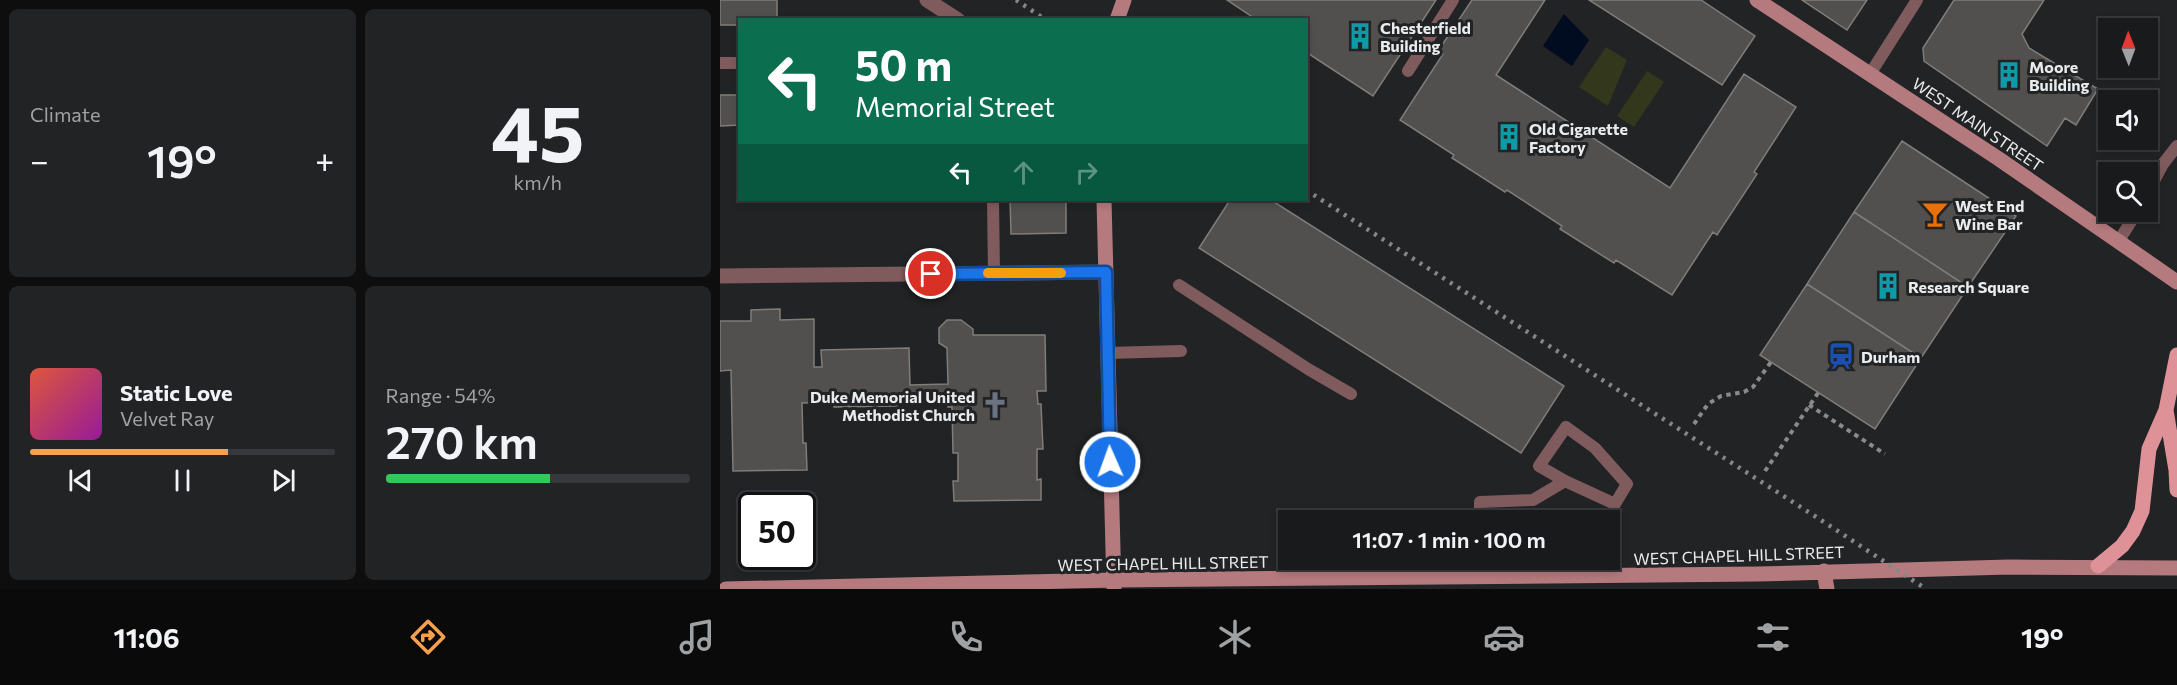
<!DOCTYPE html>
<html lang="en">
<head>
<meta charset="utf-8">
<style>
	body { margin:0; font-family:Commissioner,sans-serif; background:#222325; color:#f1f3f6; height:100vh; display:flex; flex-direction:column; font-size:22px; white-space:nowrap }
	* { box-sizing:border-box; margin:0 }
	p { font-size:20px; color:#9fa1a3 }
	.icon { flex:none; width:33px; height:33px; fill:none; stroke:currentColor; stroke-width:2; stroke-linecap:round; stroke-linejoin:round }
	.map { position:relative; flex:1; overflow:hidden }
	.details { display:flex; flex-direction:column; gap:9px; padding:9px; background:#0e0e0f; width:720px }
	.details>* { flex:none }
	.top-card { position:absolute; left:18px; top:18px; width:570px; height:183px; border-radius:0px; box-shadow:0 3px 9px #0003,0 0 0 2px #37383b; background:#0b6e4f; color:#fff; overflow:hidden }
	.needle { width:39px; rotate:359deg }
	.controls { position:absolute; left:1378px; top:18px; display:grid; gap:12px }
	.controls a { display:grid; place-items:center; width:60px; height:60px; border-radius:0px; background:#191a1c; box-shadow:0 3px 9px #0003,0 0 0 2px #37383b; font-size:30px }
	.speed { position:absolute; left:18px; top:492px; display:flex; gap:12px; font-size:30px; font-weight:700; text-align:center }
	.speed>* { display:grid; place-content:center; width:78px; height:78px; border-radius:50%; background:#191a1c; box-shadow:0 3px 9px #0003,0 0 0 2px #37383b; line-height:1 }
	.speed .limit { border:3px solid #111; border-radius:9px; background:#fff; color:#111 }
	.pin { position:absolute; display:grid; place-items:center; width:51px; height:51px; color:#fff; margin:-26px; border:3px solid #fff; border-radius:50%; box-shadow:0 2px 6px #0007 }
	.me { position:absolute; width:66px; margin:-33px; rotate:358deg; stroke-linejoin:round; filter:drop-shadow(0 0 4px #0008) }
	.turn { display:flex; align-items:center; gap:21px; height:126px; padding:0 18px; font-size:27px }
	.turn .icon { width:78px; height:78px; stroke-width:2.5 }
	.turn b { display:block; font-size:42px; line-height:51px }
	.lanes { display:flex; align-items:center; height:57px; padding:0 18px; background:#0003; justify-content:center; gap:30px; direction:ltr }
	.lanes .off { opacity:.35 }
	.big { font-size:45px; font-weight:600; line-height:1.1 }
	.details .widget { flex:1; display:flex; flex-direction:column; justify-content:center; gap:9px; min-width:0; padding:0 21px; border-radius:9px; background:#222325 }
	.details .dial { align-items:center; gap:0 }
	.dial b { font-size:78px; line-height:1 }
	.song { display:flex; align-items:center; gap:18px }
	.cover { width:72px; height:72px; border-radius:9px; background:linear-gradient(135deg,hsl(10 70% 55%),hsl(300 70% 35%)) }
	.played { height:6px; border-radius:3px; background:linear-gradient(90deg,#f9a04c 65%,#37383b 65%) }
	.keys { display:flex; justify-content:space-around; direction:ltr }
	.heat { display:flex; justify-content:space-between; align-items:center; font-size:33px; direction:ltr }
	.charge { height:9px; border-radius:4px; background:linear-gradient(90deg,#34c759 54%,#37383b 0) }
	.details .tiles { flex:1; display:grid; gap:9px; grid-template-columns:repeat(2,1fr) }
	.trip { position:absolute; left:558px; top:510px; width:342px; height:60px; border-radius:0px; background:#191a1c; box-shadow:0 3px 9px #0003,0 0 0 2px #37383b; font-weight:600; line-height:60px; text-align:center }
	.menu { display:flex; height:96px; justify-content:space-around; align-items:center; background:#0a0a0b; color:#9fa1a3 }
	.menu .icon { width:42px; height:42px }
	.menu .on { color:#f9a04c }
	.menu b { font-size:27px; color:#f1f3f6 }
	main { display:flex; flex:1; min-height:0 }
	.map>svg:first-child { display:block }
</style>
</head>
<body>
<main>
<section class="details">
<div class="tiles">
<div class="widget"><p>Climate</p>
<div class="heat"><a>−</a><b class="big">19°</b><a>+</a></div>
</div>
<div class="widget dial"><b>45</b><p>km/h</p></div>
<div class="widget">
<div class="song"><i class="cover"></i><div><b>Static Love</b><p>Velvet Ray</p></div></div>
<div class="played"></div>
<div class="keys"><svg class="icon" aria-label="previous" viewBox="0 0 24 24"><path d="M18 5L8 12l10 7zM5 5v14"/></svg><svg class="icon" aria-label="pause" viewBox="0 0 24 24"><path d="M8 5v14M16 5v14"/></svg><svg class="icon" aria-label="next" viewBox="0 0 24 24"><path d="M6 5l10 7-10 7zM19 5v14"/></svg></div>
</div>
<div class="widget"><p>Range · 54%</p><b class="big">270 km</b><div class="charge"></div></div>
</div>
</section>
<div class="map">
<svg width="1457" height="589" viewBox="0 0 1457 589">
	<rect width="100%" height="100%" fill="#212325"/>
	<path fill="#33371c" d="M886,47L907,60L888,106L859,87Z
		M927,71L944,82L914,127L897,116Z"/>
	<path fill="#020c21" d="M844,14L869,40L852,66L823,46Z"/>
	<path fill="#52504e" stroke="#7f7d7a" stroke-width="1.5" d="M0,0H57V20H20V25H0Z
		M507,0H716L653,96L586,52V20H537Z
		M752,0H825L776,75L950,188L1024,74L1076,107L1034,172L1037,174L997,235L993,232L952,295L896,260L894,263L840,229L842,226L787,190L785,192L732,158L734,155L680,120L723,54L718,51Z
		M869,0H981L1035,36L1002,85Z
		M1082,0H1147L1127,30Z
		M1234,0H1324L1302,34L1309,48L1378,89L1356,125L1345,118L1327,146L1204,61L1203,48Z
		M0,95H20V125L0,126Z
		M1182,141L1296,216L1248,287L1134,212Z
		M290,200H346V233L291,234Z
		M510,200H551L844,386L801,453L479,248Z
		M1134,212L1248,287L1201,358L1087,284Z
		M1087,284L1201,358L1155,429L1040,355Z
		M60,309V320L94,319V367H102L101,350L189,348L190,385L228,384L227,348L219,343V328L227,320H241L253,329V335H325L326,391H317L318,404H321L323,449H317V480L321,479V500L234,501L233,481H238V453H233L232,407H228V398L177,399V406L114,407V402L82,403L83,443H86L87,470L13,471L11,370L0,371V321H31V310Z"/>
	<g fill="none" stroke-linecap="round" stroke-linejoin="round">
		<path stroke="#888a8b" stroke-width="4" stroke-dasharray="4.5 4.5" stroke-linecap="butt" d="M1089,405L1165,454
			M974,424L988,404L1001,396L1024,392L1033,387L1051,362
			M1045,471L1098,393"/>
		<path stroke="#805b5d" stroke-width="12" d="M0,63H20
			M688,71L733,0
			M1150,74L1197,0
			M1428,192L1443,164L1457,146
			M273,200L274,273
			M1398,242L1417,212
			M459,285L588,369L631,394
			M387,353L461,351
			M846,427L875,448L907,484L895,504L845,481L819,466Z
			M760,520V502L813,500L845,481
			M759,577V560"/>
		<path stroke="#805b5d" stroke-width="15" d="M207,0L238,20
			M0,276L386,272"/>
		<path stroke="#b57a7e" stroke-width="15" d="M1037,0L1279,159L1457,282
			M397,20L404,0
			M384,200L394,589
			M1104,571L1107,589
			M6,589L393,580L1038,574L1289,567L1457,568"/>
		<path stroke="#de9297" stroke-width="15" d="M1457,355L1446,410L1456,470L1457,490
			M1378,566L1402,546L1413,531L1422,511L1429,449L1446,410"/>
		<path stroke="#848687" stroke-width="4.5" stroke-dasharray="3 6" stroke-linecap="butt" d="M296,0L326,20
			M586,190L1104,522L1206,589"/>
	</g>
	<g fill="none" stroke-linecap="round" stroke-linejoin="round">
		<defs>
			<path id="route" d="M211,274L386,272L390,462"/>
		</defs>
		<use href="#route" stroke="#114b97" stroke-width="15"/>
		<use href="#route" stroke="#1a73e8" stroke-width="10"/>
		<path stroke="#f59e0b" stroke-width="10" d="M268,273H341"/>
	</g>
	<defs>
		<symbol id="building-bare" viewBox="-9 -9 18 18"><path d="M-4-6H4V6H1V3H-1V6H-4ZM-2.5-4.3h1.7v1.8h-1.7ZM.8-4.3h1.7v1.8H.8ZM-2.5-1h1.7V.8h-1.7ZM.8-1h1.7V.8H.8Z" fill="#0f9aa8" stroke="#212325" stroke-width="2.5" paint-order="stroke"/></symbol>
		<symbol id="bar-bare" viewBox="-9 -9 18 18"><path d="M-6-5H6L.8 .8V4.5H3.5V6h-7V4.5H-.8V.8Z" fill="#e8710a" stroke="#212325" stroke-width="2.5" paint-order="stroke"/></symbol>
		<symbol id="station-bare" viewBox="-9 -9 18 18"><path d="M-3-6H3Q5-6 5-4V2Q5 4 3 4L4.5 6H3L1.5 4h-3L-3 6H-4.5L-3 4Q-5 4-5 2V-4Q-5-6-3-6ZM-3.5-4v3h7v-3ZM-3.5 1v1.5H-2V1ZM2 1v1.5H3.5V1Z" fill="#1a4fb4" stroke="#212325" stroke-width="2.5" paint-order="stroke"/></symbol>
		<symbol id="church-bare" viewBox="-9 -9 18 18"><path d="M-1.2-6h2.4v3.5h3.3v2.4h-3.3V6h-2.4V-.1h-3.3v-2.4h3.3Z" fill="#6b7280" stroke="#212325" stroke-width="2.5" paint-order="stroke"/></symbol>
	</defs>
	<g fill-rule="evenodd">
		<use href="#building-bare" x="621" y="17" width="38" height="38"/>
		<use href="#building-bare" x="1270" y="56" width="38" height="38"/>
		<use href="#building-bare" x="770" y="118" width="38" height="38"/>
		<use href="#bar-bare" x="1196" y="195" width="38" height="38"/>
		<use href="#building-bare" x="1149" y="267" width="38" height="38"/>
		<use href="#station-bare" x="1102" y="337" width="38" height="38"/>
		<use href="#church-bare" x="256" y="386" width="38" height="38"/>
	</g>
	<g text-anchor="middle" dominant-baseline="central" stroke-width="6" stroke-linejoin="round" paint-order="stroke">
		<g font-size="16" font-weight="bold" fill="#e9ebec" stroke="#212325" text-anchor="start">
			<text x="660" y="27">Chesterfield<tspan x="660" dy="18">Building</tspan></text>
			<text x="1309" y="66">Moore<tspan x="1309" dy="18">Building</tspan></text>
			<text x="809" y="128">Old Cigarette<tspan x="809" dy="18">Factory</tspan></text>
			<text x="1235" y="205">West End<tspan x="1235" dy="18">Wine Bar</tspan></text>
			<text x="1188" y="286">Research Square</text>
			<text x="1141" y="356">Durham</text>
			<text x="255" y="396" text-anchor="end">Duke Memorial United<tspan x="255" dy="18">Methodist Church</tspan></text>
		</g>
		<g font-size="16" fill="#e9ebec" stroke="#212325">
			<text transform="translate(1258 124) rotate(34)">WEST MAIN STREET</text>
			<text transform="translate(1019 555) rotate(-2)">WEST CHAPEL HILL STREET</text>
			<text transform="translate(443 563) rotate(-1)">WEST CHAPEL HILL STREET</text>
		</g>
	</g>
</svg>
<div class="controls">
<a><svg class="needle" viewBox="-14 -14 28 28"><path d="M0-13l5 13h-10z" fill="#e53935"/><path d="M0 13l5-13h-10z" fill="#9fa1a3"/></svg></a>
<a><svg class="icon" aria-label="sound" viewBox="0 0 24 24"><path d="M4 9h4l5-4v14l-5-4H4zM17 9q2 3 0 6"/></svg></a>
<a><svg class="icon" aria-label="search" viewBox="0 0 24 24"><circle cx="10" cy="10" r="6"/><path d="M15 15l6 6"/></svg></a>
</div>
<div class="speed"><div class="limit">50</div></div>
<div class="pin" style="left:211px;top:274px;background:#d93025"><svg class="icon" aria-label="arrive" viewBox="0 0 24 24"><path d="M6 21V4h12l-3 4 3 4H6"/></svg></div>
<svg class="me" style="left:390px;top:462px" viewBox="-20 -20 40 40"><circle r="17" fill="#1a73e8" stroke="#fff" stroke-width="3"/><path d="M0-11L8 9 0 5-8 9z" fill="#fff"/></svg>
<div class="trip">11:07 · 1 min · 100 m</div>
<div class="top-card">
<div class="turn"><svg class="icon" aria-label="left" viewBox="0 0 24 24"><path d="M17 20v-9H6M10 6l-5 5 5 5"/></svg><div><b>50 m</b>Memorial Street</div></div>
<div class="lanes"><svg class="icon" aria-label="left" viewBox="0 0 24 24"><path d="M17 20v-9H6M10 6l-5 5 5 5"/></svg><svg class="icon off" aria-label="ahead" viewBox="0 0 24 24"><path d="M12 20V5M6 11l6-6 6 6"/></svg><svg class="icon off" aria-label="right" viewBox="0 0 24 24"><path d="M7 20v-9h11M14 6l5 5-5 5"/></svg></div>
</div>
</div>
</main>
<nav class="menu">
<b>11:06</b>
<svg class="icon on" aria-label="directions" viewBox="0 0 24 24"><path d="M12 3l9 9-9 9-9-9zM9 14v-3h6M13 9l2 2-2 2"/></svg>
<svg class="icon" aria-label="music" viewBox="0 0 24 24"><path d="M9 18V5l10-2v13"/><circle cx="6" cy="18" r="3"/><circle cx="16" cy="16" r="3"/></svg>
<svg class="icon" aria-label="phone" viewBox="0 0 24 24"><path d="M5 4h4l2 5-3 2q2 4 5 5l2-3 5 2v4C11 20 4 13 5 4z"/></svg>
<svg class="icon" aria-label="climate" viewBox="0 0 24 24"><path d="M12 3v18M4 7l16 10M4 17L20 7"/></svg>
<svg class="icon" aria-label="car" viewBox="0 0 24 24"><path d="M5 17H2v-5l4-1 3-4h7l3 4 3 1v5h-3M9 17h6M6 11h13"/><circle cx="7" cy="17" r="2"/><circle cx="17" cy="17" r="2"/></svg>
<svg class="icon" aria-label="filters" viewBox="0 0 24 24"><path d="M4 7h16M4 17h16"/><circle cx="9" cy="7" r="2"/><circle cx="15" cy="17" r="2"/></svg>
<b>19°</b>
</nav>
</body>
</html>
